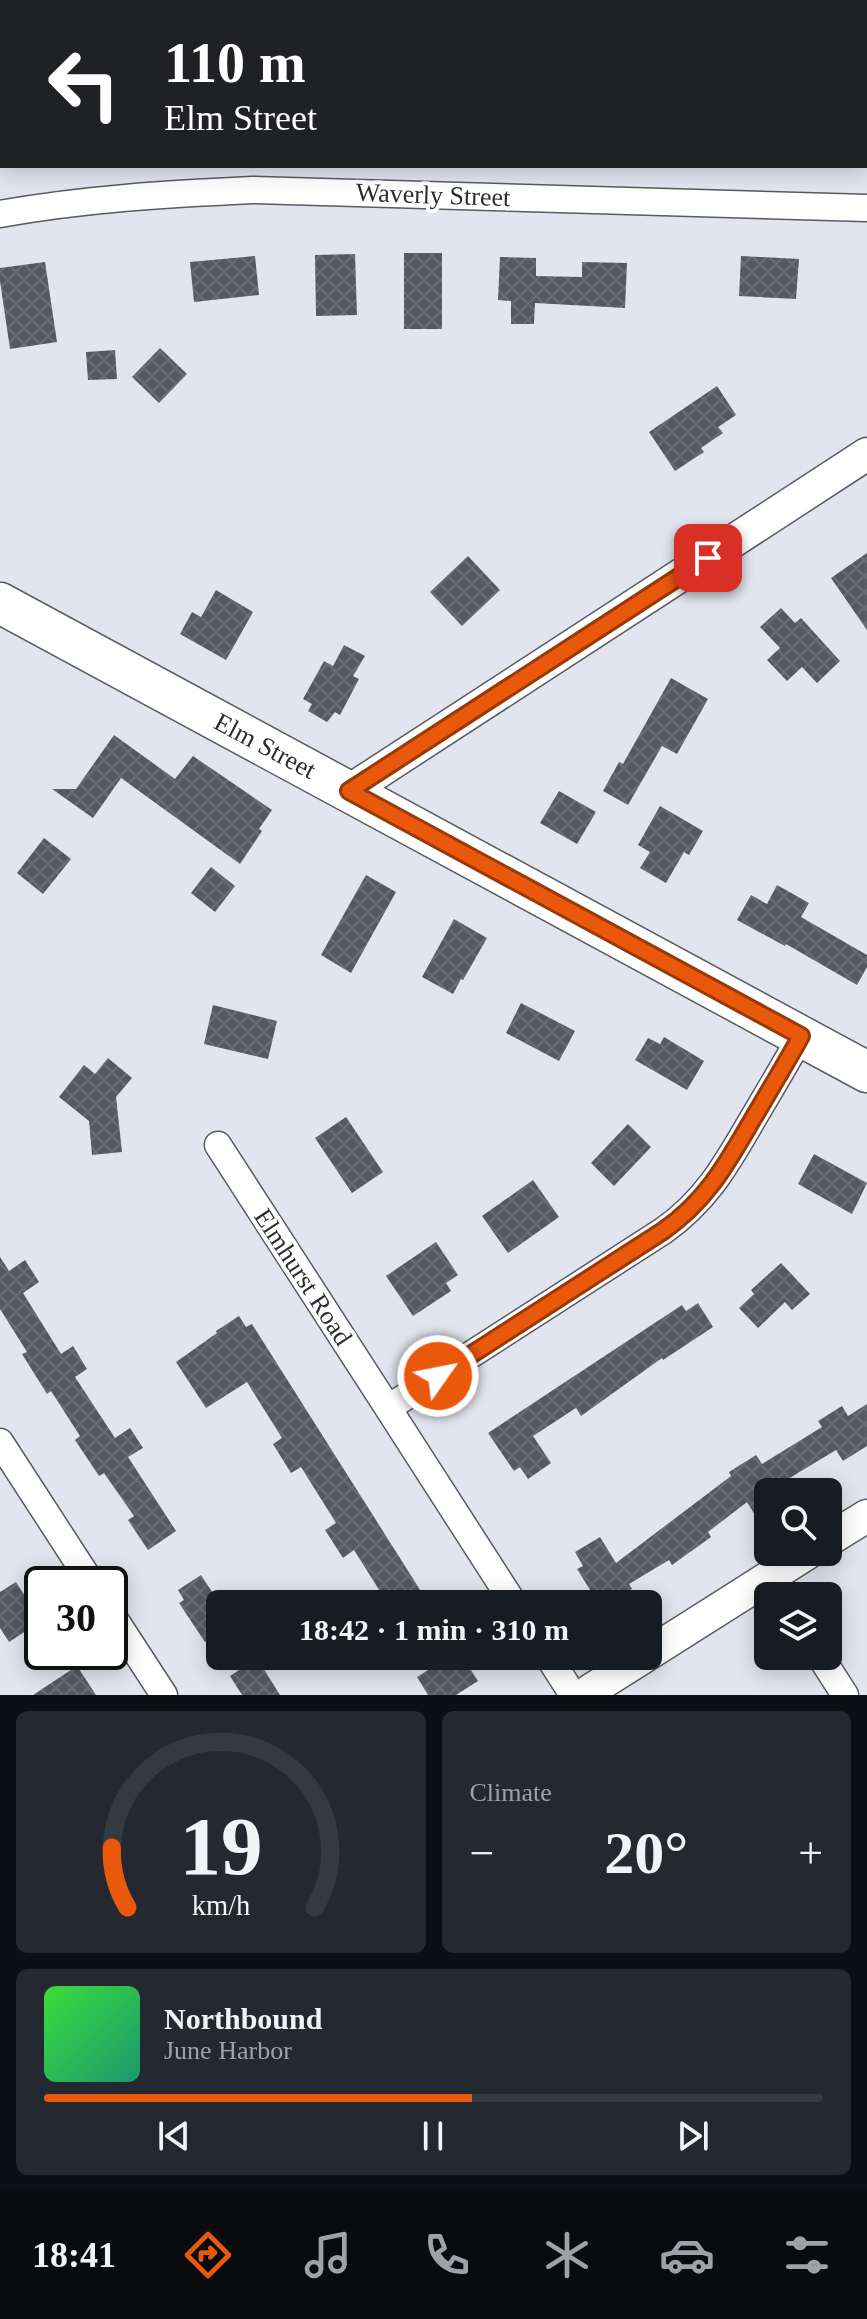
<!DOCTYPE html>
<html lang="en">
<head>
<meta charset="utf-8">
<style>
	body { margin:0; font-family:"Times New Roman",serif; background:#242831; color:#f1f3f6; height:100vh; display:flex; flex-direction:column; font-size:30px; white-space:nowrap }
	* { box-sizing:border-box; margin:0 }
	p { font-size:26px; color:#9ea1a6 }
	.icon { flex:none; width:44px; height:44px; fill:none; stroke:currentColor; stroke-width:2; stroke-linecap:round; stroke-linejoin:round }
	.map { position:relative; height:1695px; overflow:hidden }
	.drawer { display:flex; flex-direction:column; gap:16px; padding:16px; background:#0d0f14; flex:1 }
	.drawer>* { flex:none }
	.hud { position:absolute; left:0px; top:0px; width:868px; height:168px; box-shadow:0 4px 20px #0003; background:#202124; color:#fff; overflow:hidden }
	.fabs { position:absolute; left:754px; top:1478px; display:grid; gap:16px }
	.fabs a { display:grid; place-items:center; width:88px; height:88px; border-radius:12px; background:#171b24; box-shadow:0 4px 20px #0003; font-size:40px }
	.speed { position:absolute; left:24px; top:1566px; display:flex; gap:16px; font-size:40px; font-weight:700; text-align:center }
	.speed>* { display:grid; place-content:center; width:104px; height:104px; border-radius:50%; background:#171b24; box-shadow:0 4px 20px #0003; line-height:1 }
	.speed .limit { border:4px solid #111; border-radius:12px; background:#fff; color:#111 }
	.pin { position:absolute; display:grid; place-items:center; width:68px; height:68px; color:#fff; margin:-34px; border-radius:16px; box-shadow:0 4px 12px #0006 }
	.me { position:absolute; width:88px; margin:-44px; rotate:57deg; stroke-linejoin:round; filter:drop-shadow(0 0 6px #0008) }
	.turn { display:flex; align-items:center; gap:28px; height:168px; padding:0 32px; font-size:36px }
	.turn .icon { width:104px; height:104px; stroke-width:2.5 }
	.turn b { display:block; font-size:56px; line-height:68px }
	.big { font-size:60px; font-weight:700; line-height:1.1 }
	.drawer .widget { flex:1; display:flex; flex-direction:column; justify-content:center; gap:12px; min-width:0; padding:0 28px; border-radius:12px; background:#242831 }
	.drawer .dial { align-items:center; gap:0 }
	.dial svg { height:208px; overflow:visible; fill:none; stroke:#363941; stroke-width:7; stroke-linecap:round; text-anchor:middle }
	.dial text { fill:#f1f3f6; stroke:none }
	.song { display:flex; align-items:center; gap:24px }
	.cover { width:96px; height:96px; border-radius:12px; background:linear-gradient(135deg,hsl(120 70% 55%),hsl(160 70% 35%)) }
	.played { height:8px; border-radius:4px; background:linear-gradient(90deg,#ea580c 55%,#363941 55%) }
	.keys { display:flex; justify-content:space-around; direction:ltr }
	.heat { display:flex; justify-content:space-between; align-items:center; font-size:44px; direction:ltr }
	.drawer .tiles { flex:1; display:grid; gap:16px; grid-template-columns:1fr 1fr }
	.widget:last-child { grid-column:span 2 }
	.trip { position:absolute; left:206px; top:1590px; width:456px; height:80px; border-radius:12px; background:#171b24; box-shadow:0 4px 20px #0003; font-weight:700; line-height:80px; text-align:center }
	.tabs { display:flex; height:128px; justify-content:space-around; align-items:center; background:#090b0e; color:#9ea1a6 }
	.tabs .icon { width:56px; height:56px }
	.tabs .on { color:#ea580c }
	.tabs b { font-size:36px; color:#f1f3f6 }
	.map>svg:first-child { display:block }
</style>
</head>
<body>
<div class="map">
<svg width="867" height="1695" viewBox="0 0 867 1695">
	<defs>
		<pattern id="building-cross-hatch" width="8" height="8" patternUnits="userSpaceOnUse" patternTransform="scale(2)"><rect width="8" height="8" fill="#575962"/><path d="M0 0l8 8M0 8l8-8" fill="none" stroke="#6c6e75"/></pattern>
	</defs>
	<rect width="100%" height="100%" fill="#e2e4ef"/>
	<path fill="url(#building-cross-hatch)" d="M404,253H442V329H404Z
		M355,254L357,315L316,316L315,255Z
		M255,256L259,295L194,302L190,262Z
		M741,256L799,259L796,299L739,296Z
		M500,257L536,258V276L582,277V262L627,263L625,308L535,303L534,324H511V301L498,300Z
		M45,262L57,342L10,349L0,281V268Z
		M160,348L187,374L159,403L132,377Z
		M115,350L117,379L88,380L86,352Z
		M717,386L736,415L718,427L723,433L701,448L704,452L675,471L649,432Z
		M867,553V630L831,578Z
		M468,556L500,590L462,626L430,592Z
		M216,590L253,612L226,660L180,634L192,612L201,617Z
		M781,608L795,623L801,618L840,661L817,683L802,667L787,681L767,660L780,648L760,627Z
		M344,645L365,656L353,676L359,679L340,715L335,712L327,722L308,711L312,704L303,699L324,661L333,666Z
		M671,678L708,699L677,754L662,746L628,805L603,791L619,762L623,764Z
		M114,735L175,779L193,756L272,810L259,829L262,831L240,864L121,778L93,818L52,789H76Z
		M559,791L596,812L577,844L540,823Z
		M660,806L703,831L689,855L684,852L666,883L640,868L650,852L638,845Z
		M44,838L71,859L43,894L17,873Z
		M211,867L235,886L215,912L191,893Z
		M366,875L396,892L351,973L321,955Z
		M777,885L809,903L801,917L867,955V967L857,985L786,944L785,946L737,920L751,895L767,904Z
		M454,919L487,938L463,980L461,979L453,994L422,977Z
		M521,1003L575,1031L559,1061L506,1033Z
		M213,1005L277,1021L268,1059L204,1044Z
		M664,1037L704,1061L687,1090L635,1060L648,1038L660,1044Z
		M108,1058L132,1078L116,1097L122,1152L92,1155L89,1121L59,1097L84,1065L95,1074Z
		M346,1117L383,1172L352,1193L315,1138Z
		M628,1124L651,1147L614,1186L591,1163Z
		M814,1154L867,1183L852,1214L798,1184Z
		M533,1180L559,1217L508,1253L482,1216Z
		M436,1242L458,1275L446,1283L451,1291L413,1316L386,1276Z
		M0,1257L9,1271L25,1260L39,1282L23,1293L61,1354L73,1346L87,1369L75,1377L115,1438L130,1428L143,1448L128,1457L176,1531L148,1550L128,1520L134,1516L104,1473L99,1476L75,1440L80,1436L51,1391L47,1394L22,1354L27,1352L0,1309Z
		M781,1263L810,1294L792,1310L785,1302L758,1328L739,1308L754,1294L751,1290Z
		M698,1303L713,1327L663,1360L662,1358L581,1416L576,1408L533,1436L551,1463L528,1479L520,1467L514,1471L488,1433L682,1305L686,1311Z
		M239,1316L246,1327L252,1324L429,1604H388L354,1550L343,1558L325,1530L336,1523L301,1467L291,1473L273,1444L282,1438L247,1382L206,1408L176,1362L217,1333L216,1331Z
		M867,1404V1446L843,1461L836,1450L788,1479L796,1492H768V1536L747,1502L708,1532L711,1537L672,1565L669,1560L629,1584L632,1589L609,1604H599L577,1569L583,1566L575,1552L600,1537L616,1563L731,1476L729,1472L756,1455L762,1464L822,1427L818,1421L842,1406L848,1416Z
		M201,1575L220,1604V1631L205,1642L179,1603L184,1600L178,1590Z
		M16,1582L41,1621L9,1642L0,1628V1592Z
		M426,1656H462L478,1681L456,1695H428L417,1677L433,1667Z
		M257,1658L280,1695H242L230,1676Z
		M77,1666L96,1695H33Z"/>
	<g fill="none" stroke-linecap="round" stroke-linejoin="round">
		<defs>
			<path id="minor" d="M0,214C83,199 168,194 252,190L867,208
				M218,1145L388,1408
				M0,1442L92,1584
				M769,1577L781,1596
				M514,1604L388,1408L663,1231C706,1201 726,1165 751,1122C768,1093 785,1065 801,1036
				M110,1612L164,1695
				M548,1656L573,1695
				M820,1656L845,1695"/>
			<path id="tertiary" d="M349,791L867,454
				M828,1540L867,1516
				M648,1654L809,1552
				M583,1695L645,1656"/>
			<path id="primary" d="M0,603L867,1072"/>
		</defs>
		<use href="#minor" stroke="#595b63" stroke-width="29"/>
		<use href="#tertiary" stroke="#595b63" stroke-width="35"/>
		<use href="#primary" stroke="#595b63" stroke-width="43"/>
		<use href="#minor" stroke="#fff" stroke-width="26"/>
		<use href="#tertiary" stroke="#fff" stroke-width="32"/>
		<use href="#primary" stroke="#fff" stroke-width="40"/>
	</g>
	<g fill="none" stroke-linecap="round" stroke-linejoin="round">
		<defs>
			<path id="route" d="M438,1376L663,1231C706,1201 726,1165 751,1122C768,1093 785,1065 801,1036L349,791L708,558"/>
		</defs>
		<use href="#route" stroke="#983908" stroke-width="20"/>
		<use href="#route" stroke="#ea580c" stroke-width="14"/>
	</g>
	<g text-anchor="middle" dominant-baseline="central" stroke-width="8" stroke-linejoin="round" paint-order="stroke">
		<g font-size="26" fill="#2c2d31" stroke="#fff">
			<text transform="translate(433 195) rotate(2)">Waverly Street</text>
			<text transform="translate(265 746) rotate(28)">Elm Street</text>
			<text transform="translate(303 1277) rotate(57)">Elmhurst Road</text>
		</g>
	</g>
</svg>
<div class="fabs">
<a><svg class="icon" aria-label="search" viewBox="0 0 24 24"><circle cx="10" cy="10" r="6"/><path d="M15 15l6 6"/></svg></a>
<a><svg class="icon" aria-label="layers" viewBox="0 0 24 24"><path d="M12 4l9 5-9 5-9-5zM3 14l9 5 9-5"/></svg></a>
</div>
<div class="speed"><div class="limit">30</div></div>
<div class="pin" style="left:708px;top:558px;background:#d93025"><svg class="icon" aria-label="arrive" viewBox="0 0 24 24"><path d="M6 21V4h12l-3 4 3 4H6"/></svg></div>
<svg class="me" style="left:438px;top:1376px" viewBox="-20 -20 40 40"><circle r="17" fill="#ea580c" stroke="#fff" stroke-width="3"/><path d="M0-11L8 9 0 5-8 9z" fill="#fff"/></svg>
<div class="trip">18:42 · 1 min · 310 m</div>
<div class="hud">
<div class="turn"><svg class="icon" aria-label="left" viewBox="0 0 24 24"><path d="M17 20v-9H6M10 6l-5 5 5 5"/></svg><div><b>110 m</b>Elm Street</div></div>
</div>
</div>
<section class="drawer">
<div class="tiles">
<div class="widget dial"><svg viewBox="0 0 100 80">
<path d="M14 69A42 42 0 1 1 86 69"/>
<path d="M14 69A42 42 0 0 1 8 46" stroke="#ea580c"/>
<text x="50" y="56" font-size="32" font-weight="700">19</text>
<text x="50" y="72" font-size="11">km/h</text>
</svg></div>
<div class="widget"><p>Climate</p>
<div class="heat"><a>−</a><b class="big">20°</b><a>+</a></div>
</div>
<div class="widget">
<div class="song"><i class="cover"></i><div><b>Northbound</b><p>June Harbor</p></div></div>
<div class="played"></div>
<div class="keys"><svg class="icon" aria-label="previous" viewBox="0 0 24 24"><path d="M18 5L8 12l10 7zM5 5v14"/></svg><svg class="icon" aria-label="pause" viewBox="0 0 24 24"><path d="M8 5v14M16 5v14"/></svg><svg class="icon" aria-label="next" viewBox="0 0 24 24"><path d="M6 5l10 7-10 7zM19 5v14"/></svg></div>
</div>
</div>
</section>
<nav class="tabs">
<b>18:41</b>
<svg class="icon on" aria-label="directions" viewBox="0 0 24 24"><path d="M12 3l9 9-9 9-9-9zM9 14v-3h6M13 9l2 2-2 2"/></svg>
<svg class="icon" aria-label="music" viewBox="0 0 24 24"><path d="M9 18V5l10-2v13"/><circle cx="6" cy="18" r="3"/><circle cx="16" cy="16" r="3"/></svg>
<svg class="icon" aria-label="phone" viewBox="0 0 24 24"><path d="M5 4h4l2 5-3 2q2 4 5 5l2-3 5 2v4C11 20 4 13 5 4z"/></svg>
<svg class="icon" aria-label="climate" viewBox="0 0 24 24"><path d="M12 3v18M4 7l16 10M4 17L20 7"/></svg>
<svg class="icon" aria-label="car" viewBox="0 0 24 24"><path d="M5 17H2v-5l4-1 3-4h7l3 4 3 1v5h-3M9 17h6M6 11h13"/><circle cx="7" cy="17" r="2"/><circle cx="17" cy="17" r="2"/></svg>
<svg class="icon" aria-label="filters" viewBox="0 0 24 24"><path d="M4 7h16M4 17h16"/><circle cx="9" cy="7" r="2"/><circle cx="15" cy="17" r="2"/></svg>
</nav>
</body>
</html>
